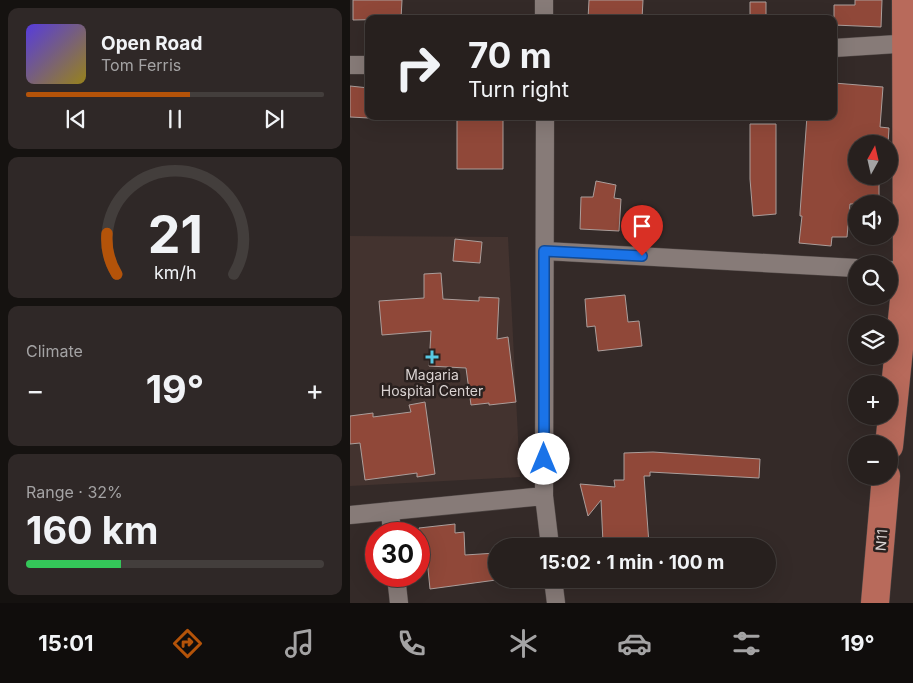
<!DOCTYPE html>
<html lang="en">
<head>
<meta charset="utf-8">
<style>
	body { margin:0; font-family:Inter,sans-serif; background:#2f2827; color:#f1f3f6; height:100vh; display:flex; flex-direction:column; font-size:19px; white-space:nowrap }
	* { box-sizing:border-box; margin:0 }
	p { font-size:16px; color:#a4a3a4 }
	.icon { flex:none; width:28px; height:28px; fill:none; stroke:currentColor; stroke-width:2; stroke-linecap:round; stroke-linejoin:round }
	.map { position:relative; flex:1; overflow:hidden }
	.panel { display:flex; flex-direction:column; gap:8px; padding:8px; background:#151210; width:350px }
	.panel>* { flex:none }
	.guide { position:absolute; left:15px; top:15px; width:472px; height:105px; border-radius:10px; box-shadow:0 5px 20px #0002,0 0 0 1px #433e3c; background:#27201e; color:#f1f3f6; overflow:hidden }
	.needle { width:32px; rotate:8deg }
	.fabs { position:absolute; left:498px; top:135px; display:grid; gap:10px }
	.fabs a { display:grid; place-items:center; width:50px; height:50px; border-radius:50%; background:#27201e; box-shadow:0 5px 20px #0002,0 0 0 1px #433e3c; font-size:25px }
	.speed { position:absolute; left:15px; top:522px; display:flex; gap:10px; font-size:25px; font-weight:700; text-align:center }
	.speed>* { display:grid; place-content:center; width:65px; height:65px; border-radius:50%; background:#27201e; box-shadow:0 5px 20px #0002,0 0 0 1px #433e3c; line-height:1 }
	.speed .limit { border:8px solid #d22; background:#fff; color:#111 }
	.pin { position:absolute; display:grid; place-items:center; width:42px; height:42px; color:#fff; margin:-51px -21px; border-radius:50% 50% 50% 0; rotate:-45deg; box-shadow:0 0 5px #0007 }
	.pin .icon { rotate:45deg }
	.me { position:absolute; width:55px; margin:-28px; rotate:0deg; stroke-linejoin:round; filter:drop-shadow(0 0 4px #0008) }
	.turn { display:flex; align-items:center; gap:18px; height:105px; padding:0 20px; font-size:22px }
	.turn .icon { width:65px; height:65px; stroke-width:2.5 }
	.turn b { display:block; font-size:35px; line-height:42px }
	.big { font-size:38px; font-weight:700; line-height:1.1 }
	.panel .widget { flex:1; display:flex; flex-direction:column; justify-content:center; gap:8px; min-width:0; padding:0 18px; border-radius:10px; background:#2f2827 }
	.panel .dial { align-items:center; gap:0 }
	.dial svg { height:130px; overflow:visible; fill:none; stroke:#433e3c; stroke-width:7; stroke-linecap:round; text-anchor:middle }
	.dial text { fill:#f1f3f6; stroke:none }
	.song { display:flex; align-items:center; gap:15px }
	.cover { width:60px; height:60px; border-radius:8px; background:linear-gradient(135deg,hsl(250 70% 55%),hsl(50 70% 35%)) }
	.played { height:5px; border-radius:2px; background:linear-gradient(90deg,#b45309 55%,#433e3c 55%) }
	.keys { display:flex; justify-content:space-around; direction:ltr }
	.heat { display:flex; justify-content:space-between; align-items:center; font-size:28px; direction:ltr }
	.charge { height:8px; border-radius:4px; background:linear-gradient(90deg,#34c759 32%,#433e3c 0) }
	.trip { position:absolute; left:138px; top:538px; width:288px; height:50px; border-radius:25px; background:#27201e; box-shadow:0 5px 20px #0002,0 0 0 1px #433e3c; font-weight:700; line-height:50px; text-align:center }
	.tab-bar { display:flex; height:80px; justify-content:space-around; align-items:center; background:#100d0c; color:#a4a3a4 }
	.tab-bar .icon { width:35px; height:35px }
	.tab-bar .active { color:#b45309 }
	.tab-bar b { font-size:22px; color:#f1f3f6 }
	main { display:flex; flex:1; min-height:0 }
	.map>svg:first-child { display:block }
</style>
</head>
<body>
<main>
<section class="panel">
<div class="widget">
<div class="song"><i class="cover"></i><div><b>Open Road</b><p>Tom Ferris</p></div></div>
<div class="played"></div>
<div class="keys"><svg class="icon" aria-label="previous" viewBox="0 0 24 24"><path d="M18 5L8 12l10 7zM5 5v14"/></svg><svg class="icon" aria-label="pause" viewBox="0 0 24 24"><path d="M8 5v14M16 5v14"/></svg><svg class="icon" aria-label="next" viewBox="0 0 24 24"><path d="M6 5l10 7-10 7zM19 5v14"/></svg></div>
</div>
<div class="widget dial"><svg viewBox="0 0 100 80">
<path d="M14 69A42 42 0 1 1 86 69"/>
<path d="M14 69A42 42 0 0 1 8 44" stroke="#b45309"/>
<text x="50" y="56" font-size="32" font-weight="700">21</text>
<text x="50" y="72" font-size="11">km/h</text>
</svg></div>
<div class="widget"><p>Climate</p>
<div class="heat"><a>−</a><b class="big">19°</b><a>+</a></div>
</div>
<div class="widget"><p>Range · 32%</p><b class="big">160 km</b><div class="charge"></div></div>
</section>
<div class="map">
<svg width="563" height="603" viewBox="0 0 563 603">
	<rect width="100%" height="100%" fill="#342a28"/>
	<path fill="#43332f" d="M0,236L158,237L170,477L0,486Z"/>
	<path fill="#904839" stroke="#ab9e9b" d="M3,0H52L51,19L3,20Z
		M239,0H293L292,19H238Z
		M505,0H532L531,27L484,25V5H505Z
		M400,2H416V19H400Z
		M484,83L533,87L530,127L539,128L538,144H506V176H529V204H500L497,237H482L481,246L449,243L452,216H450V213L457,116H484Z
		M0,86L19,88V118L0,117Z
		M107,116H153V169H107Z
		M400,124H426V214L403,216L400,179Z
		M246,181L266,185L264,198L271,199L269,231L230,229L231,197H243Z
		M105,239L132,242L130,263L103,261Z
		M91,273L93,299L129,301V297L149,298L147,339L158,337L166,402L139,405V403L121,405L116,368L79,366L81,331L32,335L29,301L74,298V274Z
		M275,295L278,322L289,321L292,346L248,351L245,326L237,327L235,299Z
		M75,402L85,474L67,477V473L15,480L10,443L0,444V416L23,413V417L61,412L59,405Z
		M303,452L410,459L409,478L300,472V476H294L299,544L268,546V542L253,543L251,500L238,516L230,484L265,487L264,480H274V453Z
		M105,524V533L114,532L115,555L146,553V580L80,589L77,559L69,560V528Z"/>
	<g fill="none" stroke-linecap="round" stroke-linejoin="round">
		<defs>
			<path id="street" d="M194,0V19
				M484,48L563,43
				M0,65H19
				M195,116L194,496L200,546
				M195,251L506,268
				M539,270L563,271
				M40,511L42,534
				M0,515L194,496
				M46,576L49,603
				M203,579L206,603"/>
			<path id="primary" d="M539,446L557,271L556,0
				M525,603L536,476"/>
		</defs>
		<use href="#street" stroke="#514947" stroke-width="19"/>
		<use href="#primary" stroke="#514947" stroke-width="29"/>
		<use href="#street" stroke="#877b78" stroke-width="18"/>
		<use href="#primary" stroke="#b86a5b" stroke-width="28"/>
	</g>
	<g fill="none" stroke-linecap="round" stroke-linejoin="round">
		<defs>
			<path id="route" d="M194,459V251L292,256"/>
		</defs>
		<use href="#route" stroke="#114b97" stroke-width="12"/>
		<use href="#route" stroke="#1a73e8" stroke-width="9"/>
	</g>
	<path fill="#58c9e3" stroke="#2a211f" stroke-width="2" d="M79.5 349.5h5v5h5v5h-5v5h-5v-5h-5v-5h5z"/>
	<g text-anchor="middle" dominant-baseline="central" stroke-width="5" stroke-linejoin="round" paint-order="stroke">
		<g font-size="14" fill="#dad3d2" stroke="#2a211f">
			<text x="82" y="374">Magaria<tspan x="82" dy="16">Hospital Center</tspan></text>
		</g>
		<g font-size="14" fill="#dad3d2" stroke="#2a211f">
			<text transform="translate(531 540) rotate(-85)">N11</text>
		</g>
	</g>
</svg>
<div class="fabs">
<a><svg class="needle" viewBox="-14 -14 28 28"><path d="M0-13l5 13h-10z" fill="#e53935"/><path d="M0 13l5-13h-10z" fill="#a4a3a4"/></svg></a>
<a><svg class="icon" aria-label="sound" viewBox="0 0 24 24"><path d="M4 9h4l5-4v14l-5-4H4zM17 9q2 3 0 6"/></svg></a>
<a><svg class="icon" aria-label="search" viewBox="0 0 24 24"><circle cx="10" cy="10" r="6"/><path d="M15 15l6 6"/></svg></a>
<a><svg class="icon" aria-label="layers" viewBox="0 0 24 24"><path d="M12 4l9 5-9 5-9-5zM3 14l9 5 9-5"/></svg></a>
<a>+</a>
<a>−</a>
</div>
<div class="speed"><div class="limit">30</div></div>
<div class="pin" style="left:292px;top:256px;background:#d93025"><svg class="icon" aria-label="arrive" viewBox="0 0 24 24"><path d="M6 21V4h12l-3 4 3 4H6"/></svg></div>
<svg class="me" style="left:194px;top:459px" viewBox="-20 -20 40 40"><circle r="19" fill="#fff"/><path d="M0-13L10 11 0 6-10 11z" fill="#1a73e8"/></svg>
<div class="trip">15:02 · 1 min · 100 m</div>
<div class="guide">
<div class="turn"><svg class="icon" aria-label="right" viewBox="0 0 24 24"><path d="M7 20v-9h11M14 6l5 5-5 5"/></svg><div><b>70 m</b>Turn right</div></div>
</div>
</div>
</main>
<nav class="tab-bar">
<b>15:01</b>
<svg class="icon active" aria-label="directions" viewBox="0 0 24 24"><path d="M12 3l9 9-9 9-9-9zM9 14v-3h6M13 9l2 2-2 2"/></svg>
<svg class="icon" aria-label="music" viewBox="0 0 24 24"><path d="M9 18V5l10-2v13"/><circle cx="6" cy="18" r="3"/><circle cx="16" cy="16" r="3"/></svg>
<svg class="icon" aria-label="phone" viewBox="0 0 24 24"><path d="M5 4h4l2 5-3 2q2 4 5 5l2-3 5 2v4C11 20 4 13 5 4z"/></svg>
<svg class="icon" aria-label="climate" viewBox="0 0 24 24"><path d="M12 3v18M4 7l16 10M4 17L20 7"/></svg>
<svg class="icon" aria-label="car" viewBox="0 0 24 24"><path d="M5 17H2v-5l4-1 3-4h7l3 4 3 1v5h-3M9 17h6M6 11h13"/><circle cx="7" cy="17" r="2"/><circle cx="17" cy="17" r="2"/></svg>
<svg class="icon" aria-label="filters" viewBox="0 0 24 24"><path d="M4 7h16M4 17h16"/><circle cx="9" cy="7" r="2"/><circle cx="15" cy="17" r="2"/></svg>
<b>19°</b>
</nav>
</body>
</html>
